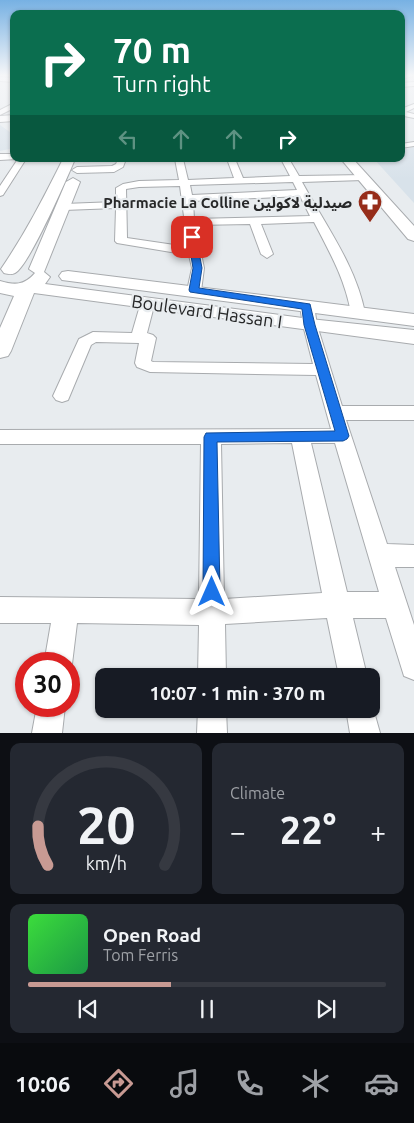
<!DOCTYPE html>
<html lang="en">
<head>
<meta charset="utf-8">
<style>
	body { margin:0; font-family:Ubuntu,"Noto Sans Arabic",sans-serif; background:#242831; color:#f1f3f6; height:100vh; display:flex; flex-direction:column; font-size:19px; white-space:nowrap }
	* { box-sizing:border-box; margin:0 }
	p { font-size:16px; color:#9ea1a6 }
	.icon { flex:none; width:28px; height:28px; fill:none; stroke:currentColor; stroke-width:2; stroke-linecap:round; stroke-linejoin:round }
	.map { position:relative; height:733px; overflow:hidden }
	.details { display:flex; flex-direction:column; gap:10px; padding:10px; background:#0d0f14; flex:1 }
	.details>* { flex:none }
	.hud { position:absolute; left:10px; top:10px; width:395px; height:152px; border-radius:10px; box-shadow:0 1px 4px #0004; background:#0b6e4f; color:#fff; overflow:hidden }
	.speed { position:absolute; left:15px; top:652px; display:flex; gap:10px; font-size:25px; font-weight:700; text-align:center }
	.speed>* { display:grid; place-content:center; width:65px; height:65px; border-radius:50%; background:#171b24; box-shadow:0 1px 4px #0004; line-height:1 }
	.speed .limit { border:8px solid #d22; background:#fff; color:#111 }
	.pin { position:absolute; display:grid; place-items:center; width:42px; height:42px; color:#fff; margin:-21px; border-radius:10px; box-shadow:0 2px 8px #0006 }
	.me { position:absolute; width:55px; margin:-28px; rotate:0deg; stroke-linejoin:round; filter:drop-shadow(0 0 4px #0008) }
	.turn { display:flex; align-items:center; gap:18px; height:105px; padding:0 20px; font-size:22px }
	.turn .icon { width:65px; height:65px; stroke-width:2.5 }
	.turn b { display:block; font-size:35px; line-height:42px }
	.lanes { display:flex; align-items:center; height:48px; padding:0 20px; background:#0003; justify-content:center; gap:25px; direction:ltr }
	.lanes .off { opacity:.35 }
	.big { font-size:38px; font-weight:600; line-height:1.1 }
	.details .card { flex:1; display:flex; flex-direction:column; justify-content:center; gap:8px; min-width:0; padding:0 18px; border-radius:10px; background:#242831 }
	.details .dial { align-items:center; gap:0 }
	.dial svg { height:130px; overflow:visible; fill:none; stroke:#363941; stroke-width:7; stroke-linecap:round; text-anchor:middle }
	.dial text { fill:#f1f3f6; stroke:none }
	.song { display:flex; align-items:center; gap:15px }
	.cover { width:60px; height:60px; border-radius:8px; background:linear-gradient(135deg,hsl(120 70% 55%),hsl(140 70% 35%)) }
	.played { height:5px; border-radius:2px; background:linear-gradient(90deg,#c89a93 40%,#363941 40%) }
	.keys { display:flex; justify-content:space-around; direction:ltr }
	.heat { display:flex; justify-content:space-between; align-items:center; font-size:28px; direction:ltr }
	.details .tiles { flex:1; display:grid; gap:10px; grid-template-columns:1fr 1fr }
	.card:last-child { grid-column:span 2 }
	.trip { position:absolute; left:95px; top:668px; width:285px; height:50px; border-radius:10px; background:#171b24; box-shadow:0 1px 4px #0004; font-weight:600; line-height:50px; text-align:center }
	.tabs { display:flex; height:80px; justify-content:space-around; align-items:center; background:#090b0e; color:#9ea1a6 }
	.tabs .icon { width:35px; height:35px }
	.tabs .current { color:#c89a93 }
	.tabs b { font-size:22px; color:#f1f3f6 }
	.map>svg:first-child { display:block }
</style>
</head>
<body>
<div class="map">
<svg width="414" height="733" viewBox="0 0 414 733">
	<rect width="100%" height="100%" fill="#e8ecef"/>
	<path fill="#d8e2ea" d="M0,125L14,135V148L0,151Z
		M414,147V203L374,159H401V150Z"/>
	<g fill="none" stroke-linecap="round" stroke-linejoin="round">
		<defs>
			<path id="street" d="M401,76H414L401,79Z
				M0,77L14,78V82L0,81Z
				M14,103V108L0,115V110Z
				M414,104V108L406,112L414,114V118L404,116L401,114V109Z
				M414,142V146L401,148V144Z
				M0,154H14V159H17L0,160Z
				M18,159H26L3,195L0,196V186Z
				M118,159H126L123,167L114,172L77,173L72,170L77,167L112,166L116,164Z
				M175,159H183L188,180L234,178L227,159H235L243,178L290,176L281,159H289L299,176L366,175L368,177L363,180L302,182C325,224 356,266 365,313L363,316H353L351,313C345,279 330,253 314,222L261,224L273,254L267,258L261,254L250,224L195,225L204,268L201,291L194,295L187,291L192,268L189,255L117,243L115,241L116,208L64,210L59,207L64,204L116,202V188L123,184L139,181L179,180ZM293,182L297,190L192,195L190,185ZM180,186L188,247L127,238L126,189L139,187ZM300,196L310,216L194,219L193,201Z
				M148,298L155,302L147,333L153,335L156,338L151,361L153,362L313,364L303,325L300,306L307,302L314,306L317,325L342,406H414V420H346L387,544L414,545V567H395L414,625V680L404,676L386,618H353L367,676H339L327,618L225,624L226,676H198L199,625L77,623L72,664L69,671V664H44L51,623H0V597L199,599L201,444H0V430L331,429L316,375L150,372L137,367L135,363L139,343L96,342L91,345L68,400L62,402L56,400L53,396L79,339L93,332L132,333L141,302ZM292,443L322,593L224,599L221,444ZM311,443H335L379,592H347Z
				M371,701L380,733H350L346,709H371Z
				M37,706H65L62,733H32Z
				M198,709H226L227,733H197Z"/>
			<path id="secondary" d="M414,82V86L401,87V83Z
				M14,115V121L0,122V116Z
				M63,159H75C67,178 29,266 15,273C11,275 8,274 4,273L1,269C25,234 44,197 63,159Z
				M341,159H353L414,226V241L408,239Z
				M73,178L80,182L44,272L50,277L45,284L310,319L414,330V344L34,293L11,351L8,356L0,358V328L14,296L0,293V281C14,285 24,286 35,273L29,269L66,182Z
				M68,271L414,314V326L62,280L59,276L62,272Z"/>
		</defs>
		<use href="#street" stroke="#a8abae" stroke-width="2"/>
		<use href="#secondary" stroke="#a8abae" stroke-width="2"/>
		<use href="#street" fill="#fff" fill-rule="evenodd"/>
		<use href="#secondary" fill="#fff" fill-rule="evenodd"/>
	</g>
	<linearGradient id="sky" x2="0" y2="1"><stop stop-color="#77b1e3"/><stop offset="0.42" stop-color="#f5f6f8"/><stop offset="1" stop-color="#f5f6f8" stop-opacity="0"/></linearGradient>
	<rect width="414" height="179" fill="url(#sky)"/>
	<path fill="#1a73e8" stroke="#114b97" d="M192,235L196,237L202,268L199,288L310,304L315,325L349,436L347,439L343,441L217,442L220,592L218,598L212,601L205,598L203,592L204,437L206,433L335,431L304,325L302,309L190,292L189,290L193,268L188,237Z"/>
	<defs>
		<symbol id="pharmacy-pin" viewBox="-11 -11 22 30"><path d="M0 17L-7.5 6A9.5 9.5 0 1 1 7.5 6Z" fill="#962d1a" stroke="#e8ecef"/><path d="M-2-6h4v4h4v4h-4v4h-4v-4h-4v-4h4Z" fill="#fff"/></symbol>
	</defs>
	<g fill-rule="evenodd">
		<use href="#pharmacy-pin" x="356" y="188" width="28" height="38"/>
	</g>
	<g text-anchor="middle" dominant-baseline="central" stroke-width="4.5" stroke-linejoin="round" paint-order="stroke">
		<g font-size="15" font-weight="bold" fill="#272829" stroke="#e8ecef" text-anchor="end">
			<text x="352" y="202">Pharmacie La Colline صيدلية لاكولين</text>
		</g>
		<g font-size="18" fill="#272829" stroke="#e8ecef">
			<text transform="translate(207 311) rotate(8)">Boulevard Hassan I</text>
		</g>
	</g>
</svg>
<div class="speed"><div class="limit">30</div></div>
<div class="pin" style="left:192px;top:237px;background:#d93025"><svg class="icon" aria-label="arrive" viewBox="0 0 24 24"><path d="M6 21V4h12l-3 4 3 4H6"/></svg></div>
<svg class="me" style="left:212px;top:592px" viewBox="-20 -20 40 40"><path d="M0-17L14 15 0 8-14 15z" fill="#1a73e8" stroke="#fff" stroke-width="4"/></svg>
<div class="trip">10:07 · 1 min · 370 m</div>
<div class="hud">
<div class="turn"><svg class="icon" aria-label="right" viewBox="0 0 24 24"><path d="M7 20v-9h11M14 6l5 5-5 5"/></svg><div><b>70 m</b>Turn right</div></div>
<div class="lanes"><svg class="icon off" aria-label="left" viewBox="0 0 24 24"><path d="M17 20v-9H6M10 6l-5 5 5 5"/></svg><svg class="icon off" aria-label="ahead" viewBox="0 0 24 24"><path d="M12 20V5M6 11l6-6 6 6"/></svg><svg class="icon off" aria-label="ahead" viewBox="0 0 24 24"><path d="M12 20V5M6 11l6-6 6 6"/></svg><svg class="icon" aria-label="right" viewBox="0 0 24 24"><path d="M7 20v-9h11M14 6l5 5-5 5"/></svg></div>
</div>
</div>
<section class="details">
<div class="tiles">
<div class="card dial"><svg viewBox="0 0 100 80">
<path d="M14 69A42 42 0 1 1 86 69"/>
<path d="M14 69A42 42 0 0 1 8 45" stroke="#c89a93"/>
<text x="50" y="56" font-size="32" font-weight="700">20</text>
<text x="50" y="72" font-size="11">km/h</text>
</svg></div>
<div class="card"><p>Climate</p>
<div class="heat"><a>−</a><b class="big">22°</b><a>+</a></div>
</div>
<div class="card">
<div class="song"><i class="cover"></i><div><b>Open Road</b><p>Tom Ferris</p></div></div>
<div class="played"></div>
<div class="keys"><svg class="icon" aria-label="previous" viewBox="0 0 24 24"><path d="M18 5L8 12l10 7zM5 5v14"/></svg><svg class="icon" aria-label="pause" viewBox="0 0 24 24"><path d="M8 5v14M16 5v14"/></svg><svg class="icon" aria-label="next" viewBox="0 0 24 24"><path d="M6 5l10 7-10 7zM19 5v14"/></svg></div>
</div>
</div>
</section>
<nav class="tabs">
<b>10:06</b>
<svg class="icon current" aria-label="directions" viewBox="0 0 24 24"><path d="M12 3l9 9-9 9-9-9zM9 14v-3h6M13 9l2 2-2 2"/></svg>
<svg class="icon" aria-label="music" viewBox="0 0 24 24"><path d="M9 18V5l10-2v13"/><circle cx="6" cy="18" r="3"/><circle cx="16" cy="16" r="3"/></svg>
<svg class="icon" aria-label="phone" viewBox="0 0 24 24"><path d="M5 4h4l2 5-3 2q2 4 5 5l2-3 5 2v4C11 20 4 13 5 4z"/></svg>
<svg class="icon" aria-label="climate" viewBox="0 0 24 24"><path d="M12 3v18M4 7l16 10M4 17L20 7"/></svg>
<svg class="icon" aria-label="car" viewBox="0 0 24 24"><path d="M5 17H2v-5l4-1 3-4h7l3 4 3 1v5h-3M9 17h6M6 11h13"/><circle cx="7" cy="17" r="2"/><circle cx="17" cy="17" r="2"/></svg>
</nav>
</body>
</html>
